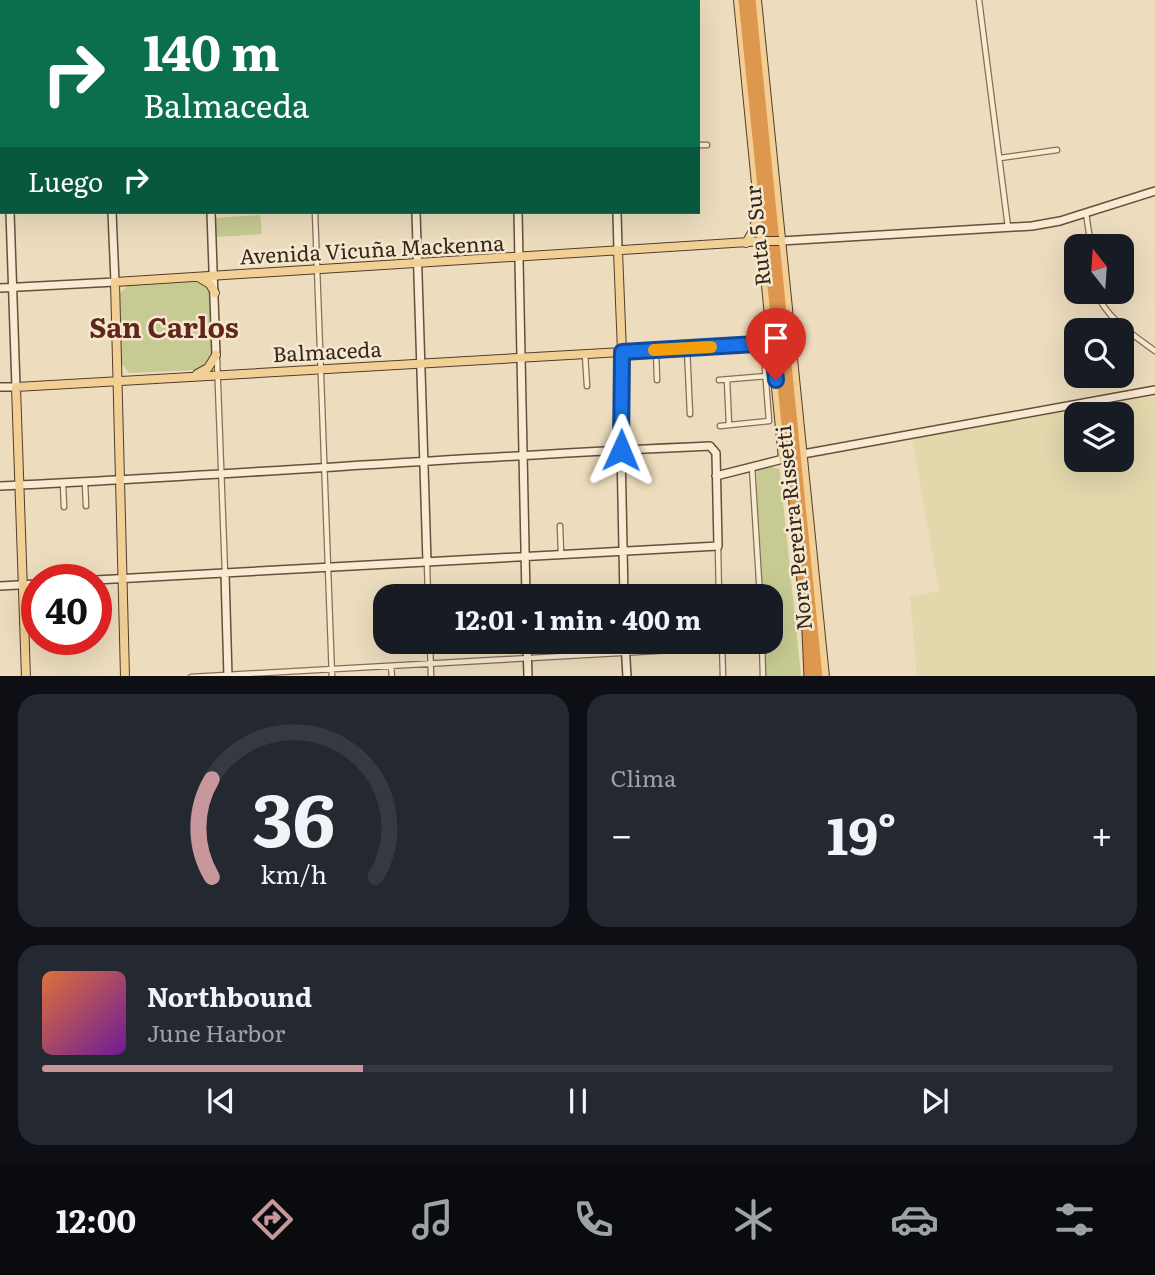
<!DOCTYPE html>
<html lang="es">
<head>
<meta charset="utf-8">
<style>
	body { margin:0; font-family:Literata,serif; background:#242831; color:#f1f3f6; height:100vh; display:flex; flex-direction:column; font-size:26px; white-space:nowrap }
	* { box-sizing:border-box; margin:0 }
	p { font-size:23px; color:#9ea1a6 }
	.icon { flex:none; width:38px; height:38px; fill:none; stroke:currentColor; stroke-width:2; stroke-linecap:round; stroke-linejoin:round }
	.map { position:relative; height:676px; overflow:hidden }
	.sheet { display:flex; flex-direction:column; gap:18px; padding:18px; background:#0d0f14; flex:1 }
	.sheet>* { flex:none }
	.hud { position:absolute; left:0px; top:0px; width:700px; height:214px; box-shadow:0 7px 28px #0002; background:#0b6e4f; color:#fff; overflow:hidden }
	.needle { width:46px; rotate:343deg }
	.controls { position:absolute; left:1064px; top:234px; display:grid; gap:14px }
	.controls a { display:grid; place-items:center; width:70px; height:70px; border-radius:14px; background:#171b24; box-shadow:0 7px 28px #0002; font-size:35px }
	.speed { position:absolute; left:21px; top:564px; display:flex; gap:14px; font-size:35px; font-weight:700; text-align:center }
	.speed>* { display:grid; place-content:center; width:91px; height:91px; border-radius:50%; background:#171b24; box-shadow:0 7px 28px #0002; line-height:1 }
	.speed .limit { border:10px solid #d22; background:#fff; color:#111 }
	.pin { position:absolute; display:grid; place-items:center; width:60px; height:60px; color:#fff; margin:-72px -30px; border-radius:50% 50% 50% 0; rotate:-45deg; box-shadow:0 0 7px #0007 }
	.pin .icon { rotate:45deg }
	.me { position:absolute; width:77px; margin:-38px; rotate:1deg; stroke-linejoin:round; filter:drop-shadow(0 0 5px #0008) }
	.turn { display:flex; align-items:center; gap:24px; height:147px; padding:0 28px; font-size:32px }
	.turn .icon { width:91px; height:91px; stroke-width:2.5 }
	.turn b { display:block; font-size:49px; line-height:60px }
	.then { display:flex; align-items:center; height:66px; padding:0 28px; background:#0003; gap:14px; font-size:26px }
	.big { font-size:52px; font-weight:700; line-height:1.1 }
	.sheet .card { flex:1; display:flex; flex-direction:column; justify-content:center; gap:10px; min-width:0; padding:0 24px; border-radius:21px; background:#242831 }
	.sheet .dial { align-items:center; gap:0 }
	.dial svg { height:182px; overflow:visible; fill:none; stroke:#363941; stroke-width:7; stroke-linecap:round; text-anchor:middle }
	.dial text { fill:#f1f3f6; stroke:none }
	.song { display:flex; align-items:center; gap:21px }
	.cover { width:84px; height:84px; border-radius:10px; background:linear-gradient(135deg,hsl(20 70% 55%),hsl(280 70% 35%)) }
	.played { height:7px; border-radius:4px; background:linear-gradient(90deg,#c7979c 30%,#363941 30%) }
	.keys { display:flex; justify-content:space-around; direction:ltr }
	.heat { display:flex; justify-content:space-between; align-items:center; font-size:38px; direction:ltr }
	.sheet .tiles { flex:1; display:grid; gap:18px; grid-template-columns:1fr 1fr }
	.card:last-child { grid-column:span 2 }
	.trip { position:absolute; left:373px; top:584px; width:410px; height:70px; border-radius:21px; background:#171b24; box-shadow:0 7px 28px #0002; font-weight:700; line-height:70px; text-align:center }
	.tab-bar { display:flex; height:112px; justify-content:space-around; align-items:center; background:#090b0e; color:#9ea1a6 }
	.tab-bar .icon { width:49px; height:49px }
	.tab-bar .current { color:#c7979c }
	.tab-bar b { font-size:32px; color:#f1f3f6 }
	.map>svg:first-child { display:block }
</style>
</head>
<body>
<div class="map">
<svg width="1155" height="677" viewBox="0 0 1155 677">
	<rect width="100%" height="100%" fill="#edddbe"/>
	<path fill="#e3d7ac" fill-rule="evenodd" d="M1155,396V676H917L910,597L939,591L912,438ZM1076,415H1122V460H1076Z"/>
	<path fill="#c7cb93" d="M260,215L262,234L216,237L215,218Z
		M199,279L207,285L211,295L212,356L208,364L198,370L129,373L120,362L119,294L130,283Z
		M771,467L779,469L780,473L801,676H766L765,642H770V597H763L756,473L758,469Z"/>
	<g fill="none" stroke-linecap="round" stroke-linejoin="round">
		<defs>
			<path id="street" d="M306,0V2
				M548,0V2
				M979,0L1008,227
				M680,2L691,1
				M0,88H2
				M0,96L2,94
				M698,145H707
				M1000,158L1057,150
				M0,178L2,179
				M315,212L332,677
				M1086,213L1091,247
				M1096,292C1107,319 1132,334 1155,351
				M687,348L690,414
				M656,349L657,380
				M623,352L771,343
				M585,354L587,386
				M217,359L225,573
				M719,380L766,376
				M727,380L729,425
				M720,426L769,421L763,343
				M752,467L760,597
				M85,483L86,506
				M63,484L64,507
				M560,526L561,553
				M718,547L719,597
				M427,563L428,597
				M430,642L431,677
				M722,642L723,677
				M762,642L763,677
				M391,666L392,677
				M191,677L762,645"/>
			<path id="secondary" d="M5,0V2
				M104,0V2
				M203,0V2
				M410,0V2
				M516,0V2
				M613,0V2
				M211,212L216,355
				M416,212L427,562
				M518,212L526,597
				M617,212L618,251
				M781,241L1032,226L1060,221L1155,191
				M0,288L115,282L112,212
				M622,352L621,450L624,597
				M0,387H16L10,212
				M803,454L1155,390
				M716,476L783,459
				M0,486C237,475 473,456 710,446L716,453L718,546L96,580
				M225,573L228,677
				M0,586L37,584
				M527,642L528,677
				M625,642L627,677"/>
			<path id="primary" d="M738,0L783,459
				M757,0L825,677
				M746,243L753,231L757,217
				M198,277L210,284L215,293
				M197,374L208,368L216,355
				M26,677L16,387L622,352L618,251
				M125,677L115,282L765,241"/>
			<path id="highway" d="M743,0L807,632L809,677
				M751,0L818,677"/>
		</defs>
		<use href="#street" stroke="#866e57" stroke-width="7"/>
		<use href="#secondary" stroke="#674f3b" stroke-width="10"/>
		<use href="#primary" stroke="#533c2c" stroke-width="10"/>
		<use href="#highway" stroke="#533c2c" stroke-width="11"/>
		<use href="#street" stroke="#f8ebd1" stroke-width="4.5"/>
		<use href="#secondary" stroke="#f8ebd1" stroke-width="7"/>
		<use href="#primary" stroke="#f2d095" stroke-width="8"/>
		<use href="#highway" stroke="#de974e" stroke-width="9"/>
		<defs>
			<path id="primary-bridge" d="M765,241H779"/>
		</defs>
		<use href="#primary-bridge" stroke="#533c2c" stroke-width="10" stroke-linecap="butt"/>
		<use href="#primary-bridge" stroke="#f2d095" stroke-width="8"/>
	</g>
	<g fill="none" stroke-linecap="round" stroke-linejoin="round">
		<defs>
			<path id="route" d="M621,450L622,352L772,343L776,380"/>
		</defs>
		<use href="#route" stroke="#114b97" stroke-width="18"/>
		<use href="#route" stroke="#1a73e8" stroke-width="12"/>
		<path stroke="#f59e0b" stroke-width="12" d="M654,350L711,347"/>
	</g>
	<g text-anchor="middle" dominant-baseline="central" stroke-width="5" stroke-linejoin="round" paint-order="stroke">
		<g font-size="21" fill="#35271c" stroke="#f5e8ce">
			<text transform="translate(756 236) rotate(-96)">Ruta 5 Sur</text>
			<text transform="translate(372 248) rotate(-3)">Avenida Vicuña Mackenna</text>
			<text transform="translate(327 350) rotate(-3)">Balmaceda</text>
			<text transform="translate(792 528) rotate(-96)">Nora Pereira Rissetti</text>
		</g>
		<g font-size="28" font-weight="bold" fill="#61261b" stroke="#f5e8ce">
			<text x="164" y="326">San Carlos</text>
		</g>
	</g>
</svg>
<div class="controls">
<a><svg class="needle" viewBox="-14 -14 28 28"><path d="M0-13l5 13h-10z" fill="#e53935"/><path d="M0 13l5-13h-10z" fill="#9ea1a6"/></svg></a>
<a><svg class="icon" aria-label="search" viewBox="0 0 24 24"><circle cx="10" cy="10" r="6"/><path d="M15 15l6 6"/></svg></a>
<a><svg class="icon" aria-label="layers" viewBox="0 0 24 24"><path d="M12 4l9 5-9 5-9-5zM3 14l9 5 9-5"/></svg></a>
</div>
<div class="speed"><div class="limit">40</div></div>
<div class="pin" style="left:776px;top:380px;background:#d93025"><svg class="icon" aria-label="arrive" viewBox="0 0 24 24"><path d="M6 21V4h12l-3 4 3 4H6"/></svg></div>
<svg class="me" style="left:621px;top:450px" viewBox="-20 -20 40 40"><path d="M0-17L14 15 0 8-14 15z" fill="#1a73e8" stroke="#fff" stroke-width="4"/></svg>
<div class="trip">12:01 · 1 min · 400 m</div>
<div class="hud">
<div class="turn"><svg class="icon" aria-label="right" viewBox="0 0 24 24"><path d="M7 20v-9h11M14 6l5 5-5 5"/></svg><div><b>140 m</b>Balmaceda</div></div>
<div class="then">Luego<svg class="icon" aria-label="right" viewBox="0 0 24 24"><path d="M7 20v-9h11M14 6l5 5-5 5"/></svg></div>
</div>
</div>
<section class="sheet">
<div class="tiles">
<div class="card dial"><svg viewBox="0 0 100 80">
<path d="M14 69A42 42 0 1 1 86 69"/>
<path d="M14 69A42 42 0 0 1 14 26" stroke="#c7979c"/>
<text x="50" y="56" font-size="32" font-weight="700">36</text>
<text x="50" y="72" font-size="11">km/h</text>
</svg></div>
<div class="card"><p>Clima</p>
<div class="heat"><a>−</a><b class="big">19°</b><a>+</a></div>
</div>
<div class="card">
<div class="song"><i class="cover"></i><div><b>Northbound</b><p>June Harbor</p></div></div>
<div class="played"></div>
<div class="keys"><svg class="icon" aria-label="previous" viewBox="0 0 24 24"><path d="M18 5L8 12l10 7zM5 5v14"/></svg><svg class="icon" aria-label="pause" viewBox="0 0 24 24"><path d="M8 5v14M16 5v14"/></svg><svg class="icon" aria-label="next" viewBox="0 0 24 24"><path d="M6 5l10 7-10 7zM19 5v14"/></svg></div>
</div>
</div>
</section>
<nav class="tab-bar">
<b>12:00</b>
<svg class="icon current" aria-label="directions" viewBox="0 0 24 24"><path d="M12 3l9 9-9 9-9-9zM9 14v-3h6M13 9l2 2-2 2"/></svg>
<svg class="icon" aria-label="music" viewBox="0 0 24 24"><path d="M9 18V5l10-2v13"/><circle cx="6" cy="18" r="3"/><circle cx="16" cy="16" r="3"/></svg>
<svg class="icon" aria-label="phone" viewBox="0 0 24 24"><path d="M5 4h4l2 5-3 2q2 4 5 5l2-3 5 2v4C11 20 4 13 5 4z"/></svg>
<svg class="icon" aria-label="climate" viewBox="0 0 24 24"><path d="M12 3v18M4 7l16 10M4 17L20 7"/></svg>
<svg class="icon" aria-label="car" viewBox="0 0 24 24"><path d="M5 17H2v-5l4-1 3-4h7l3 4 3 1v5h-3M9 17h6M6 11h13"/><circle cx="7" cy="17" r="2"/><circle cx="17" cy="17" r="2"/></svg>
<svg class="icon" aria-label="filters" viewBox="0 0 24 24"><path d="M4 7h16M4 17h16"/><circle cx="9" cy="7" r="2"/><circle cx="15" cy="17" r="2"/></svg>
</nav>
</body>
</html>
